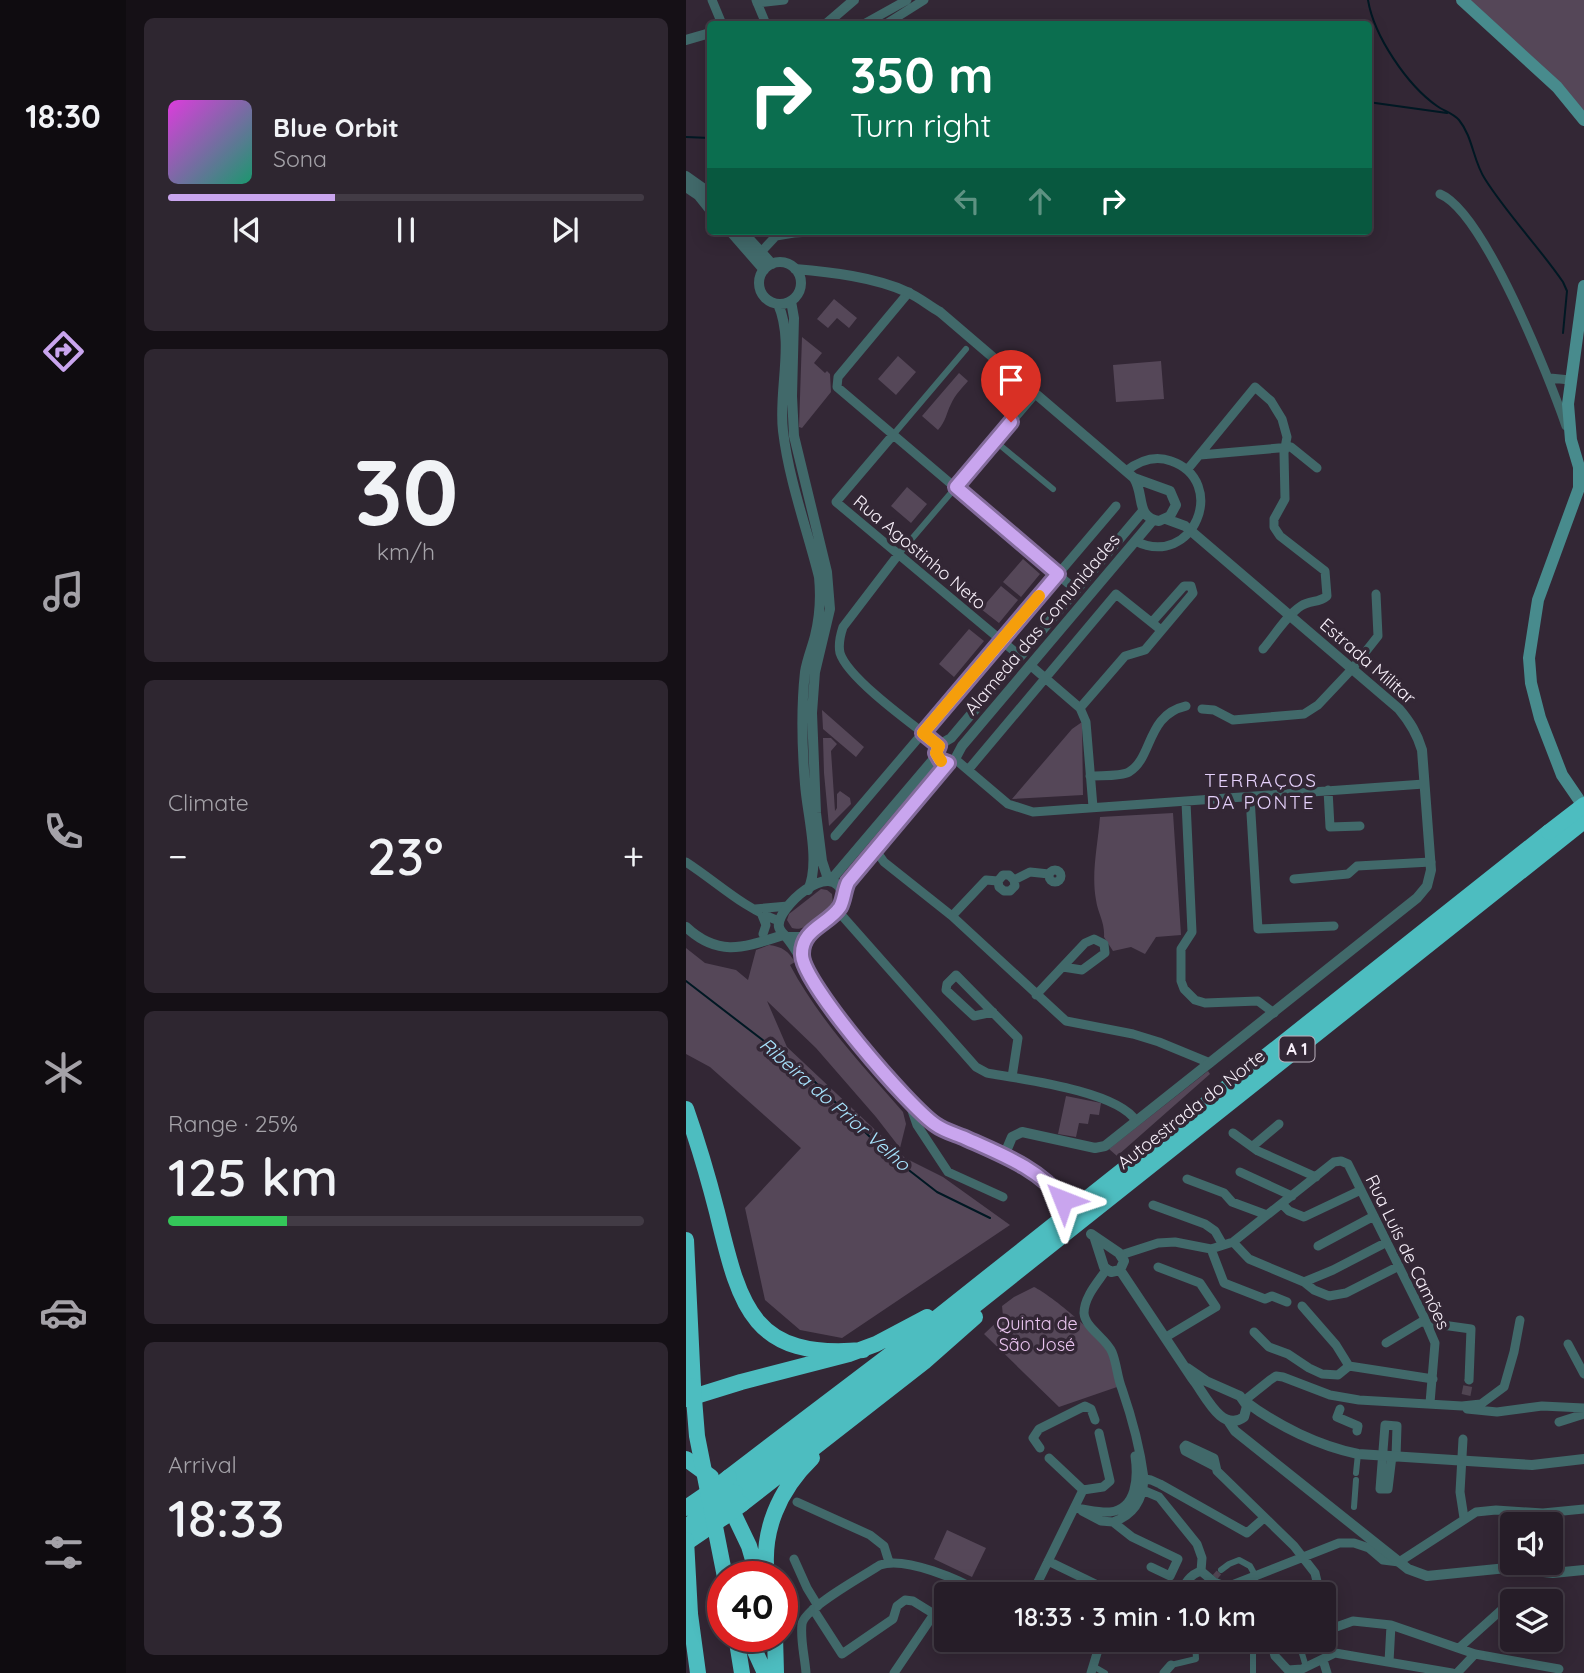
<!DOCTYPE html>
<html lang="en">
<head>
<meta charset="utf-8">
<style>
	body { margin:0; font-family:Quicksand,sans-serif; background:#2e2630; color:#f1f3f6; height:100vh; display:flex; flex-direction:column; font-size:26px; white-space:nowrap }
	* { box-sizing:border-box; margin:0 }
	p { font-size:23px; color:#a4a2a8 }
	.icon { flex:none; width:38px; height:38px; fill:none; stroke:currentColor; stroke-width:2; stroke-linecap:round; stroke-linejoin:round }
	.map { position:relative; flex:1; overflow:hidden }
	.side { display:flex; flex-direction:column; gap:18px; padding:18px; background:#151016; width:560px }
	.side>* { flex:none }
	.guide { position:absolute; left:21px; top:21px; width:665px; height:214px; border-radius:7px; box-shadow:0 4px 18px #0003,0 0 0 2px #423b45; background:#0b6e4f; color:#fff; overflow:hidden }
	.fabs { position:absolute; left:814px; top:1512px; display:grid; gap:14px }
	.fabs a { display:grid; place-items:center; width:63px; height:63px; border-radius:7px; background:#261d28; box-shadow:0 4px 18px #0003,0 0 0 2px #423b45; font-size:35px }
	.speed { position:absolute; left:21px; top:1561px; display:flex; gap:14px; font-size:35px; font-weight:700; text-align:center }
	.speed>* { display:grid; place-content:center; width:91px; height:91px; border-radius:50%; background:#261d28; box-shadow:0 4px 18px #0003,0 0 0 2px #423b45; line-height:1 }
	.speed .limit { border:10px solid #d22; background:#fff; color:#111 }
	.pin { position:absolute; display:grid; place-items:center; width:60px; height:60px; color:#fff; margin:-72px -30px; border-radius:50% 50% 50% 0; rotate:-45deg; box-shadow:0 0 7px #0007 }
	.pin .icon { rotate:45deg }
	.me { position:absolute; width:77px; margin:-38px; rotate:315deg; stroke-linejoin:round; filter:drop-shadow(0 0 5px #0008) }
	.turn { display:flex; align-items:center; gap:24px; height:147px; padding:0 28px; font-size:32px }
	.turn .icon { width:91px; height:91px; stroke-width:2.5 }
	.turn b { display:block; font-size:49px; line-height:60px }
	.lanes { display:flex; align-items:center; height:66px; padding:0 28px; background:#0003; justify-content:center; gap:35px; direction:ltr }
	.lanes .off { opacity:.35 }
	.big { font-size:52px; font-weight:600; line-height:1.1 }
	.side .tile { flex:1; display:flex; flex-direction:column; justify-content:center; gap:10px; min-width:0; padding:0 24px; border-radius:10px; background:#2e2630 }
	.side .dial { align-items:center; gap:0 }
	.dial b { font-size:91px; line-height:1 }
	.song { display:flex; align-items:center; gap:21px }
	.cover { width:84px; height:84px; border-radius:10px; background:linear-gradient(135deg,hsl(300 70% 55%),hsl(160 70% 35%)) }
	.played { height:7px; border-radius:4px; background:linear-gradient(90deg,#c9a5ee 35%,#423b45 35%) }
	.keys { display:flex; justify-content:space-around; direction:ltr }
	.heat { display:flex; justify-content:space-between; align-items:center; font-size:38px; direction:ltr }
	.charge { height:10px; border-radius:5px; background:linear-gradient(90deg,#34c759 25%,#423b45 0) }
	.trip { position:absolute; left:248px; top:1582px; width:402px; height:70px; border-radius:7px; background:#261d28; box-shadow:0 4px 18px #0003,0 0 0 2px #423b45; font-weight:600; line-height:70px; text-align:center }
	main { display:flex; flex:1; min-height:0 }
	.tabs { display:flex; flex-direction:column; width:126px; justify-content:space-around; align-items:center; background:#0f0c10; color:#a4a2a8 }
	.tabs .icon { width:49px; height:49px }
	.tabs .on { color:#c9a5ee }
	.tabs b { font-size:32px; color:#f1f3f6 }
	.map>svg:first-child { display:block }
</style>
</head>
<body>
<main>
<nav class="tabs">
<b>18:30</b>
<svg class="icon on" aria-label="directions" viewBox="0 0 24 24"><path d="M12 3l9 9-9 9-9-9zM9 14v-3h6M13 9l2 2-2 2"/></svg>
<svg class="icon" aria-label="music" viewBox="0 0 24 24"><path d="M9 18V5l10-2v13"/><circle cx="6" cy="18" r="3"/><circle cx="16" cy="16" r="3"/></svg>
<svg class="icon" aria-label="phone" viewBox="0 0 24 24"><path d="M5 4h4l2 5-3 2q2 4 5 5l2-3 5 2v4C11 20 4 13 5 4z"/></svg>
<svg class="icon" aria-label="climate" viewBox="0 0 24 24"><path d="M12 3v18M4 7l16 10M4 17L20 7"/></svg>
<svg class="icon" aria-label="car" viewBox="0 0 24 24"><path d="M5 17H2v-5l4-1 3-4h7l3 4 3 1v5h-3M9 17h6M6 11h13"/><circle cx="7" cy="17" r="2"/><circle cx="17" cy="17" r="2"/></svg>
<svg class="icon" aria-label="filters" viewBox="0 0 24 24"><path d="M4 7h16M4 17h16"/><circle cx="9" cy="7" r="2"/><circle cx="15" cy="17" r="2"/></svg>
</nav>
<section class="side">
<div class="tile">
<div class="song"><i class="cover"></i><div><b>Blue Orbit</b><p>Sona</p></div></div>
<div class="played"></div>
<div class="keys"><svg class="icon" aria-label="previous" viewBox="0 0 24 24"><path d="M18 5L8 12l10 7zM5 5v14"/></svg><svg class="icon" aria-label="pause" viewBox="0 0 24 24"><path d="M8 5v14M16 5v14"/></svg><svg class="icon" aria-label="next" viewBox="0 0 24 24"><path d="M6 5l10 7-10 7zM19 5v14"/></svg></div>
</div>
<div class="tile dial"><b>30</b><p>km/h</p></div>
<div class="tile"><p>Climate</p>
<div class="heat"><a>−</a><b class="big">23°</b><a>+</a></div>
</div>
<div class="tile"><p>Range · 25%</p><b class="big">125 km</b><div class="charge"></div></div>
<div class="tile"><p>Arrival</p><b class="big">18:33</b></div>
</section>
<div class="map">
<svg width="898" height="1673" viewBox="0 0 898 1673">
	<rect width="100%" height="100%" fill="#332735"/>
	<path fill="#554758" d="M784,0H898V113Z
		M148,299L171,318L163,328L151,318L142,328L131,319Z
		M116,337L136,353L128,363L139,373L141,371L144,374L145,392L116,428L113,427Z
		M212,356L230,372L210,395L192,379Z
		M475,361L478,399L430,402L427,365Z
		M273,373L282,381C276,388 269,395 265,404C260,414 260,421 252,430L236,416Z
		M221,487L241,504L225,523L205,506Z
		M337,559L354,574L335,597L317,582Z
		M315,586L332,600L313,623L295,609Z
		M283,629L298,641L268,677L253,664Z
		M136,710L178,747L170,757L137,729Z
		M396,722L397,795L326,799L386,729Z
		M137,738H145L151,744L145,751L149,811L151,808V794L154,791L164,798L165,804L143,826L138,773Z
		M487,813L495,935L470,937L459,954L445,947L427,951L418,937C419,922 412,914 410,900C405,873 412,844 414,817Z
		M135,889L141,890L146,894L147,904C137,914 120,933 106,928L101,920L103,914Z
		M83,945C97,947 102,951 109,962L104,965C134,1021 176,1065 217,1112L220,1124L214,1148L190,1117L130,1048L81,1001L101,1047L219,1158L257,1177L324,1225L156,1338L114,1330L79,1300L59,1208L115,1148L24,1067L0,1054V948L19,963L50,970L62,980L70,950Z
		M522,1071L524,1074L431,1156L423,1149Z
		M380,1096L415,1103L413,1115L404,1114L402,1124L393,1123L390,1137L372,1134Z
		M348,1287C365,1295 417,1338 423,1354C427,1364 429,1377 431,1387L373,1407L298,1334L317,1316L316,1306L328,1297Z
		M261,1530L300,1548L286,1577L248,1559Z"/>
	<g fill="none" stroke-linecap="round" stroke-linejoin="round">
		<path stroke="#001823" stroke-width="2" d="M682,0C688,36 721,85 751,106C758,111 767,113 773,120C787,137 787,161 799,179C821,214 853,247 877,282L881,291L877,333
			M682,102L761,113
			M0,137L24,138
			M0,981L122,1075L197,1150L251,1192L304,1218"/>
		<path stroke="#504552" stroke-width="6" stroke-dasharray="6 3" stroke-linecap="butt" d="M529,1577L535,1570"/>
		<path stroke="#504552" stroke-width="9" stroke-dasharray="9 4.5" stroke-linecap="butt" d="M780,1395L783,1380"/>
		<path stroke="#41696a" stroke-width="6" d="M207,435L280,349
			M309,441L367,489
			M212,555L270,487
			M670,1473L672,1454
			M668,1507L670,1480
			M535,1570L543,1564L553,1560L564,1566L570,1577
			M641,1630L649,1653
			M422,1640L468,1643L481,1640
			M612,1640L620,1667
			M485,1665L510,1659L509,1640
			M407,1666L419,1673
			M567,1673V1643"/>
		<path stroke="#41696a" stroke-width="9" d="M26,0L36,24
			M70,0L80,24
			M71,3L98,0
			M178,24L221,0
			M200,24L238,0
			M754,194C798,212 863,377 880,426
			M75,252L90,236L108,233L141,231
			M223,292L152,377L151,387L390,590
			M864,378L884,380
			M207,435L150,502L334,656
			M514,455L605,447L631,468
			M501,470L569,387L585,401L596,419L601,437L598,453L599,499L588,519V527L594,536L639,571L641,596C633,603 624,600 615,606C600,616 589,635 577,649
			M440,471C453,461 469,455 485,461C543,481 508,570 449,541
			M270,487L349,394
			M212,555L157,627C154,636 152,644 154,653C162,679 230,727 253,745
			M344,665L394,708L400,722L407,807
			M394,708L439,656L459,650L507,593L505,586H498L466,622
			M516,709L528,710L547,720L618,714L632,705L666,669L692,636L690,594
			M269,759L322,804L347,812L738,784
			M282,770L430,594L475,630
			M404,776C415,775 434,777 443,772C467,758 460,715 500,706
			M642,790L644,827L674,826
			M564,797L572,929L648,926
			M500,802L506,932L495,949V981L498,989L509,1000L519,1003L572,1001L588,1013
			M149,836L430,506
			M191,847V852L198,862L266,916L380,1021L447,1034L473,1042L524,1063
			M0,862C31,882 57,908 93,921
			M363 876a6 6 0 1 1 12 0a6 6 0 1 1-12 0Z
			M608,879L662,874L671,866L745,862
			M328,880L344,872L363,874
			M69,909L102,906
			M151,910L290,1067L301,1073C335,1079 432,1091 450,1121
			M76,915L80,925L77,934
			M266,916L300,880L312,881L317,875H323L328,880L329,886L324,891H318L313,887L312,881
			M350,995L399,943L408,939L418,944L419,953L396,970L377,967
			M307,1012L288,1016L260,990L261,984L270,975L332,1038L326,1077
			M223,1102L231,1125L262,1172L317,1197
			M547,1133L572,1151L630,1177
			M567,1146L593,1124
			M554,1172L606,1196
			M501,1179L538,1193L546,1202L581,1215
			M596,1204L603,1211L618,1217L675,1190
			M467,1205L519,1224L529,1231L537,1245
			M547,1242L563,1259L618,1282L628,1290L643,1296L660,1293L713,1266
			M632,1246L688,1216
			M525,1249L538,1283L579,1299L586,1296L601,1302
			M435,1255L472,1243L489,1242L525,1249L547,1242L648,1162L655,1161L662,1164L737,1315L749,1343L744,1403
			M472,1267L514,1283L530,1307L480,1337
			M420,1270C412,1282 398,1297 398,1313C399,1328 420,1338 426,1352C431,1364 431,1377 436,1389C446,1418 454,1448 458,1478C457,1500 448,1515 427,1522
			M618,1282L647,1270L701,1242
			M616,1306L650,1345L663,1366
			M568,1332L583,1347L602,1354L623,1368L636,1374L652,1375L663,1366L747,1379
			M700,1343L735,1322L785,1329L783,1380
			M882,1344L898,1374
			M559,1400L584,1380L590,1376L597,1377L644,1395L673,1400L776,1406L795,1404L818,1387L828,1352L834,1320
			M654,1409L651,1417L672,1426L671,1431
			M781,1409L811,1412L856,1406L898,1408
			M873,1422L898,1414
			M777,1439L774,1492L778,1518
			M354,1448L347,1438L353,1429L399,1406L405,1409L409,1420
			M706,1456L702,1489H694L699,1425L711,1426L710,1457
			M363,1458L397,1490L417,1487L424,1481L413,1433
			M528,1466L499,1451L498,1447L500,1445L528,1458L531,1471L608,1546L629,1573L634,1594
			M452,1478L465,1480L474,1484L561,1533L578,1518
			M454,1489L473,1497L511,1544L516,1558L515,1571
			M111,1502L184,1535L198,1546L203,1562
			M389,1508C400,1509 413,1513 424,1512C451,1509 452,1477 449,1456
			M396,1511L415,1521L427,1522L446,1537L492,1559L484,1576L465,1567
			M108,1559L121,1588L132,1606
			M362,1561L430,1594
			M515,1571L528,1582L541,1587
			M541,1587L653,1543H668L683,1548L697,1560L713,1562L790,1512L810,1510L857,1513L898,1509
			M346,1594L397,1490
			M496,1594C497,1584 505,1574 515,1571
			M127,1609L156,1654L207,1619L211,1606L219,1600L227,1601L248,1614L208,1673
			M639,1609L645,1629
			M639,1631L667,1621L705,1625L789,1654L873,1669
			M559,1640L586,1645L613,1640
			M586,1645L589,1656L602,1670L616,1669L649,1653L766,1673
			M773,1648L832,1595
			M637,1660L641,1673
			M703,1662L705,1625
			M120,1673C119,1658 114,1639 116,1624C118,1608 179,1575 194,1565C219,1556 275,1580 297,1594
			M405,1673L415,1640
			M478,1673L485,1665
			M771,1673L789,1654"/>
		<path stroke="#41696a" stroke-width="10" d="M140,24L168,0
			M0,40L24,33
			M0,176L24,193
			M0,187L12,195L24,210
			M44,231L78,270
			M56,231L86,264
			M73 283a21 21 0 1 1 42 0a21 21 0 1 1-42 0Z
			M109,269C144,272 189,277 221,292C233,297 243,306 254,312L448,478L484,491L490,505L484,516L473,521C449,517 459,495 448,478
			M105,301L108,318L106,396L108,436L141,572L144,609L129,672L126,713L130,813L136,861L142,879
			M92,304C109,343 92,390 97,431C103,481 121,529 133,577C135,597 134,616 129,636C126,648 121,659 119,672C115,708 116,747 119,784C121,814 135,863 122,890
			M145,880L246,761L253,745L265,738L457,511
			M157,895C147,856 89,909 93,927C94,932 99,935 102,939C115,955 121,972 131,989C147,1015 168,1037 188,1060C207,1082 225,1109 250,1125C259,1131 270,1134 279,1138C314,1154 353,1169 377,1200
			M0,927C33,958 59,947 97,935
			M100,937H116L151,910L162,882L257,768L269,759L276,746L467,520
			M318,1156L326,1137L336,1132L409,1148L419,1146L731,898L741,886L745,870L736,750C731,733 724,722 713,709L505,531L499,526L480,519
			M405,1234L433,1253L438,1261L434,1270
			M409,1239L418,1267L425,1272L434,1270
			M434,1270L506,1378C518,1392 535,1434 558,1417L561,1406L554,1396L520,1381L501,1368
			M560,1402C592,1426 633,1446 672,1454L846,1465L898,1459
			M543,1422L549,1431L722,1569L741,1576L821,1568L867,1573L898,1570"/>
		<path stroke="#488b8d" stroke-width="12" d="M776,0L871,87L898,120
			M898,286L882,404L885,440L893,467V488L852,600L843,658L845,683L854,718L876,775L898,807"/>
		<path stroke="#4dbdc0" stroke-width="16" d="M0,1109C12,1143 22,1177 31,1212C54,1306 65,1360 177,1350
			M0,1240L7,1386
			M0,1399L55,1382L163,1354L190,1344L241,1317
			M0,1459L25,1477
			M43,1477L214,1347L863,832
			M49,1492L152,1414L898,821
			M40,1498L63,1546L72,1577
			M56,1504L238,1362L289,1317
			M0,1508L29,1488
			M0,1527L33,1503
			M0,1543L38,1517
			M81,1577C75,1531 93,1490 126,1458
			M4,1614L12,1673
			M50,1636L56,1673
			M62,1636L79,1673
			M89,1636L90,1673"/>
		<path stroke="#4dbdc0" stroke-width="16" d="M863,832L898,805
			M7,1386L11,1436L39,1577
			M29,1488L43,1477
			M33,1503L49,1492
			M38,1517L56,1504
			M0,1540L4,1614"/>
	</g>
	<g fill="none" stroke-linecap="round" stroke-linejoin="round">
		<defs>
			<path id="route" d="M325,422L270,487L372,574L237,733L253,746L250,753L254,760L262,763L162,882C158,890 158,900 154,907C142,925 115,929 116,955C117,984 224,1108 250,1125C258,1131 270,1134 279,1138C314,1154 353,1168 377,1200"/>
		</defs>
		<use href="#route" stroke="#836b9b" stroke-width="18"/>
		<use href="#route" stroke="#c9a5ee" stroke-width="12"/>
		<path stroke="#f59e0b" stroke-width="12" d="M255,761L250,753L253,746L237,733L353,596"/>
	</g>
	<g text-anchor="middle" dominant-baseline="central" stroke-width="7" stroke-linejoin="round" paint-order="stroke">
		<rect fill="#332735" stroke="#bcb2be" stroke-width="2" x="593.5" y="1036.5" width="35" height="25" rx="5"/>
		<g font-size="16" font-weight="bold" fill="#f6eef8">
			<text x="611" y="1049">A 1</text>
		</g>
		<g font-size="18" fill="#f6eef8" stroke="#332735">
			<text transform="translate(234 552) rotate(40)">Rua Agostinho Neto</text>
			<text transform="translate(356 624) rotate(-50)">Alameda das Comunidades</text>
			<text transform="translate(682 661) rotate(41)">Estrada Militar</text>
			<text transform="translate(505 1109) rotate(-38)">Autoestrada do Norte</text>
			<text transform="translate(722 1252) rotate(64)">Rua Luís de Camões</text>
		</g>
		<g font-size="18" fill="#e9c4ef" stroke="#332735">
			<text x="351" y="1323">Quinta de<tspan x="351" dy="21">São José</tspan></text>
		</g>
		<g font-size="19" letter-spacing="2" fill="#e5d1fb" stroke="#332735">
			<text x="575" y="780">TERRAÇOS<tspan x="575" dy="22">DA PONTE</tspan></text>
		</g>
		<g font-size="19" font-style="italic" fill="#a8e4fe" stroke="#332735">
			<text transform="translate(149 1104) rotate(41)">Ribeira do Prior Velho</text>
		</g>
	</g>
</svg>
<div class="fabs">
<a><svg class="icon" aria-label="sound" viewBox="0 0 24 24"><path d="M4 9h4l5-4v14l-5-4H4zM17 9q2 3 0 6"/></svg></a>
<a><svg class="icon" aria-label="layers" viewBox="0 0 24 24"><path d="M12 4l9 5-9 5-9-5zM3 14l9 5 9-5"/></svg></a>
</div>
<div class="speed"><div class="limit">40</div></div>
<div class="pin" style="left:325px;top:422px;background:#d93025"><svg class="icon" aria-label="arrive" viewBox="0 0 24 24"><path d="M6 21V4h12l-3 4 3 4H6"/></svg></div>
<svg class="me" style="left:377px;top:1200px" viewBox="-20 -20 40 40"><path d="M0-17L14 15 0 8-14 15z" fill="#c9a5ee" stroke="#fff" stroke-width="4"/></svg>
<div class="trip">18:33 · 3 min · 1.0 km</div>
<div class="guide">
<div class="turn"><svg class="icon" aria-label="right" viewBox="0 0 24 24"><path d="M7 20v-9h11M14 6l5 5-5 5"/></svg><div><b>350 m</b>Turn right</div></div>
<div class="lanes"><svg class="icon off" aria-label="left" viewBox="0 0 24 24"><path d="M17 20v-9H6M10 6l-5 5 5 5"/></svg><svg class="icon off" aria-label="ahead" viewBox="0 0 24 24"><path d="M12 20V5M6 11l6-6 6 6"/></svg><svg class="icon" aria-label="right" viewBox="0 0 24 24"><path d="M7 20v-9h11M14 6l5 5-5 5"/></svg></div>
</div>
</div>
</main>
</body>
</html>
